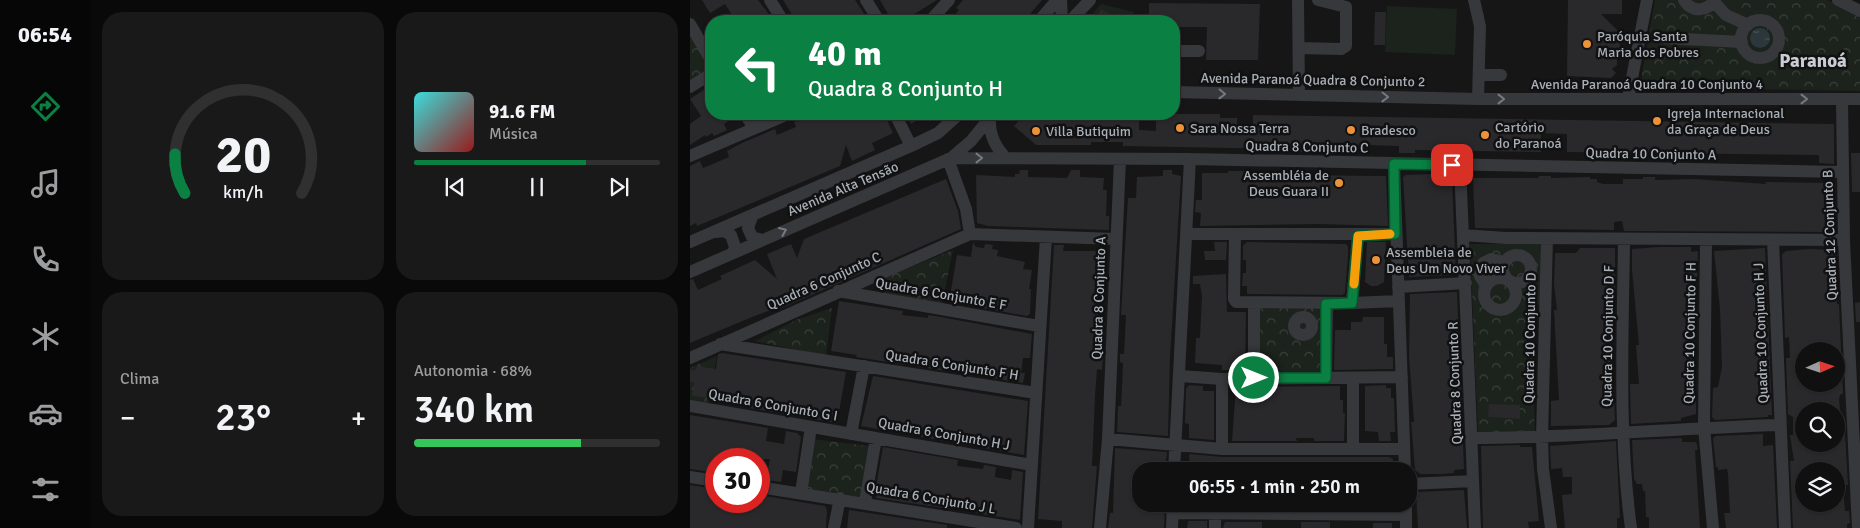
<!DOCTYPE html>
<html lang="pt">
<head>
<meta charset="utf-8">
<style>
	body { margin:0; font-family:Signika,sans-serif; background:#19191a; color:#f1f3f6; height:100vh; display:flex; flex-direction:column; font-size:19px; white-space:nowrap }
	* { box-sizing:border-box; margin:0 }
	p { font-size:16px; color:#9c9d9f }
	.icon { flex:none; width:28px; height:28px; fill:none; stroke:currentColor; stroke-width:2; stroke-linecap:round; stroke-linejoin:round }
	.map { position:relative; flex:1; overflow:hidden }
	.details { display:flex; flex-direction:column; gap:12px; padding:12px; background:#090909; width:600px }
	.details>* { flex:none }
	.guide { position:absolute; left:15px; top:15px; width:475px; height:105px; border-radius:20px; box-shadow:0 1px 4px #0004,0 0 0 1px #303031; background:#0b8043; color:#fff; overflow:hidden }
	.needle { width:32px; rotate:87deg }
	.fabs { position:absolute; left:1105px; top:342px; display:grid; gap:10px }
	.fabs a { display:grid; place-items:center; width:50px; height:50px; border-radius:50%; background:#101011; box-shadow:0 1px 4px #0004,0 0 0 1px #303031; font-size:25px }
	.speed { position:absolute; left:15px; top:448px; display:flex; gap:10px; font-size:25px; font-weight:700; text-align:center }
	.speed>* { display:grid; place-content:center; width:65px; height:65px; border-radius:50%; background:#101011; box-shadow:0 1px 4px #0004,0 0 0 1px #303031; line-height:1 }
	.speed .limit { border:8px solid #d22; background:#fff; color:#111 }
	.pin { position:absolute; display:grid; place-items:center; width:42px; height:42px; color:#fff; margin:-21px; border-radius:10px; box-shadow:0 2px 8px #0006 }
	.me { position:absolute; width:55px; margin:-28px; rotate:90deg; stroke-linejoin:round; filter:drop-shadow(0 0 4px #0008) }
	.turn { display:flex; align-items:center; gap:18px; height:105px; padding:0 20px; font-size:22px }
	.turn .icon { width:65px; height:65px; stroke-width:2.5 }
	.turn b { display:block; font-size:35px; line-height:42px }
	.big { font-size:38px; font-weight:600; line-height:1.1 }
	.details .widget { flex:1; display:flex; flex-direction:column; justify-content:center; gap:8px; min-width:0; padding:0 18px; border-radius:20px; background:#19191a }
	.details .dial { align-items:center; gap:0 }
	.dial svg { height:130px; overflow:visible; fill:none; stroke:#303031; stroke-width:7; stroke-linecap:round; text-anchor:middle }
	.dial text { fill:#f1f3f6; stroke:none }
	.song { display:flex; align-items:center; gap:15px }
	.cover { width:60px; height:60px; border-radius:8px; background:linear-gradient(135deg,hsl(180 70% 55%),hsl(0 70% 35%)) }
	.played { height:5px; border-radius:2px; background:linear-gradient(90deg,#0b8043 70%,#303031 70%) }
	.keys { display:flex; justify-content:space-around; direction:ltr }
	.heat { display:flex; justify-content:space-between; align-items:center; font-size:28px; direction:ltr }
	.charge { height:8px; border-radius:4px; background:linear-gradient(90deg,#34c759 68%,#303031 0) }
	.details .tiles { flex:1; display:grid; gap:12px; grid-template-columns:repeat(2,1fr) }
	.trip { position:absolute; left:442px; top:462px; width:285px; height:50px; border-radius:20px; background:#101011; box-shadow:0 1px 4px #0004,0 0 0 1px #303031; font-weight:600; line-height:50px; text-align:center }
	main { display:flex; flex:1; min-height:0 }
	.tab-bar { display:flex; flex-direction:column; width:90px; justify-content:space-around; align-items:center; background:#060607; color:#9c9d9f }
	.tab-bar .icon { width:35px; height:35px }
	.tab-bar .active { color:#0b8043 }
	.tab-bar b { font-size:22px; color:#f1f3f6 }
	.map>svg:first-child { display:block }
</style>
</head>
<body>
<main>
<nav class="tab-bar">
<b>06:54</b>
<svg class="icon active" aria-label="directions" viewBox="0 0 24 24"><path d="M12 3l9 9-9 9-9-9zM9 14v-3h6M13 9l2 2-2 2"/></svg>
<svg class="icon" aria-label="music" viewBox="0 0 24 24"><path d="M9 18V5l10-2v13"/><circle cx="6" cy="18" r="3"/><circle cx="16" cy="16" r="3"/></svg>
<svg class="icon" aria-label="phone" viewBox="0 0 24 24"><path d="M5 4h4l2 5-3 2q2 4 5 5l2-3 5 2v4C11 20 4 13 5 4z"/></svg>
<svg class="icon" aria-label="climate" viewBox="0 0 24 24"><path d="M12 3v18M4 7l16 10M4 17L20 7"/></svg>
<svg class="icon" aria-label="car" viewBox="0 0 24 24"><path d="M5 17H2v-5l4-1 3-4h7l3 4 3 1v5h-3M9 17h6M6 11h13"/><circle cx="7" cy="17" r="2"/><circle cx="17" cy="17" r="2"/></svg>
<svg class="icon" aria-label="filters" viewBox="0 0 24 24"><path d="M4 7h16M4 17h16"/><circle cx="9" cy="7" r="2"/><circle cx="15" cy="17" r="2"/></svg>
</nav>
<section class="details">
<div class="tiles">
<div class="widget dial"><svg viewBox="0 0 100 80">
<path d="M14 69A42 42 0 1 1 86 69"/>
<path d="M14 69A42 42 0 0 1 8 45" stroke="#0b8043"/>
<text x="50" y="56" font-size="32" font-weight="700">20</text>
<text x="50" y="72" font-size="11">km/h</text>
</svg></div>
<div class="widget">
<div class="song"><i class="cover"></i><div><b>91.6 FM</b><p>Música</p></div></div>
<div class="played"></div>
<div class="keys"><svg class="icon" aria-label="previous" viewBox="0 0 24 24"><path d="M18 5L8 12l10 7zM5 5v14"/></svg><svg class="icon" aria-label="pause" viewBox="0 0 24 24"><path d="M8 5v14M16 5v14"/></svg><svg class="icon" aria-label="next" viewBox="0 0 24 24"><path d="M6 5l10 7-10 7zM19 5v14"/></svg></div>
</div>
<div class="widget"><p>Clima</p>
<div class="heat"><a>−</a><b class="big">23°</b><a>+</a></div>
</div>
<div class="widget"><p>Autonomia · 68%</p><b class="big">340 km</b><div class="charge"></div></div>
</div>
</section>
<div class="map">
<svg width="1170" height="528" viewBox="0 0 1170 528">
	<defs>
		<pattern id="park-crowns" width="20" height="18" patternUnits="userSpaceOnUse" patternTransform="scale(1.25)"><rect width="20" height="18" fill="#1c221c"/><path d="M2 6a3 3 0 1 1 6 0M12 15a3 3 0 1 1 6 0" fill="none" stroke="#3a403b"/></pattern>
		<pattern id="water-ripples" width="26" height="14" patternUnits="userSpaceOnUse" patternTransform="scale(1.25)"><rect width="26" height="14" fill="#2c373b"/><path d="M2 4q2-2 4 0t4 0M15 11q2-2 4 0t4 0" fill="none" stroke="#485155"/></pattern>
	</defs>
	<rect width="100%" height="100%" fill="#161617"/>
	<path fill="#1c221c" d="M411,4L444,12L442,21H396Z
		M697,6L767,9L765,55L695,52Z"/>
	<path fill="url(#park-crowns)" d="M965,0H1138L1170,15V91L957,87L953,92L950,87L951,80Z
		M0,33L21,70L0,84Z
		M780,244H850C851,265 862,301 840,313L845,431L788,434Z
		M263,250L252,304L189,292L186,289V282L189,280Z
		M142,308L136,356L65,341L106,320Z
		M567,308H635L633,374L568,371Z
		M27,356L18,405L0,402V368Z
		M121,439L180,446L173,499L114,491Z"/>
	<path fill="url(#water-ripples)" d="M1060 38a10 10 0 1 1 20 0a10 10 0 1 1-20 0Z"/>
	<path fill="#29292b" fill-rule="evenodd" d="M12,0H68L84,21H46L35,4L20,13Z
		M93,0H165L179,21H106Z
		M190,0H247L213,21H202Z
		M273,0H352L334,21H276L266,13L269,10L266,8Z
		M878,0H932V14H911L928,31L927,37H930V59H927V65L922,69L926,73L921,78L877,76Z
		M459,3L570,4L568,60H516L517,27H484V21H459Z
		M411,9L434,21H404Z
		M685,12H696L695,45H684Z
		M15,89L21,98V114L47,115L34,124L37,130L24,136L22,133L16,137L15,135L0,145V124L11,116L0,99Z
		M128,114H194L203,133L182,143L185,150L162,161L156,145L150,166L7,226L6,223L0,226V166L10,161L13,168L18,166L39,157L37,151L52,143L85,129L87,135L106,127L104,122Z
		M216,114H236L221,124Z
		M335,114H449V130L466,131V114H530V118H547V132H563V115L1144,124V164L1129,163V155L877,152V134L851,133V152L725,150V153H709V146L677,145L676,149H612V152L595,151V149L433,146V142H401V145H346L324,126Z
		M1161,153H1170V192H1162Z
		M330,170H338V177L377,178L381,170H390V177L414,178L413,190H417L416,216H419V230L298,226L287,223L286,175L325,177V174H329Z
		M473,170H482V174L491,176L480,357L478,436L427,432L428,406H431L432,388L433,363L430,362V354H434L436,315H431L438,198H446L447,177L473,176Z
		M538,171H561L560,174L590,175L696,176L698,226L628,224L510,226L511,213L505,212L506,200H512V173H538Z
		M744,174L745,180H762L766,275L719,277L713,177L716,175Z
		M849,176H861V178L900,177V179H907V182L913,184H933V179H953V177H965V180L1004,179L1076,184L1075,182L1143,183L1145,185L1146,229L1136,232L934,231L932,221L924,222V230L785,228L783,178H848Z
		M256,179L268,211L271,229L90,309L89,307L62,317L0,343V280L3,279L8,290L32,279L30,276L65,260L87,279L77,254L101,244L107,258L114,239Z
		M283,242L286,247L294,248L295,244L303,245L302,249L308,250L307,256L335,262L333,269L342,270L339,289H341L340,314L337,316L259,302L267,255L281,257Z
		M524,242H537L536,260H515L514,251H525Z
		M557,242L656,244L658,247V256L655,293L652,295L557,294V286H552L553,273H556V260H553V246Z
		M677,242H696L694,282L687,286H681L675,282Z
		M364,245H374L373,251H413L409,322L415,323V328L412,370L407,369L405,396L402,466H407L402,528H372V521L348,519Z
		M969,247H1001V252L1008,251L1007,277L1000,278V304L1004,388H1006V414L991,418V421L941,424L940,384H949L946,345H949L942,270V249Z
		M890,248H925V293H920L922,378H919L920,399H924L925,420L919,425L861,426V401L869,400L864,310H867L864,284L865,253H886Z
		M1075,248L1082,415H1078V417L1025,420L1022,417L1023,388L1028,387L1032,367L1030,309L1024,251Z
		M1119,249L1146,250L1148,277H1146V284L1147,304H1149L1153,394H1151L1149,398L1150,411H1114V444H1146V433H1155L1158,485H1153L1155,511H1159L1160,523L1157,524V528H1103L1100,461H1104L1100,435H1103V417L1098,414L1096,358H1100L1099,337L1095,338L1092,254L1096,251ZM1114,351H1146V384H1114ZM1114,471H1146V504H1114Z
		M536,274L537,312H556L555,371L532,370V365L505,363L506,338H510L512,296L510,284H503V276Z
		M767,292L774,469L764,470V473L752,474H730L725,470L722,432L721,422H724L719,356L720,294Z
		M149,301L213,311L212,315L238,318V315L251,317L342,334L340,358H333L331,373H335L333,383L273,373V369L257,366L256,371L166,357L167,355L141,351Z
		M1170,302V322H1166L1165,303Z
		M673,317H694V344H697V357H703V369L644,370L645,330H661V322H672Z
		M32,353L156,372L147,423L59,408L60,403L2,396L4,382H0V369L6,370L7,366L26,369L28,354Z
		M183,376L338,401L334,455L171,426Z
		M499,385L513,386V391H524V440L499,438V424L495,423L496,389Z
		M696,385V388H701V398H704L705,432H700L701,441H689L688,432L675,431V386Z
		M650,386V400H653V413H655L654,441H624V438H606L607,441H542L546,387Z
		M799,404L830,405V419L798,417Z
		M0,415L78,428L76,441L94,444L96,431L107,433L111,437L106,472L93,470L91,482L76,480L80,459H26V473L0,469Z
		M1073,434V446L1083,445L1087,528H1036L1034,513H1040L1038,474L1037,469L1028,470V467H1026L1023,438L1026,436Z
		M992,438V442H1005L1007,444L1008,450H1005L1010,528H959V517H956L955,491H953L952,484H947L944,479L942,440Z
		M926,441L930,518H927V528H875L872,495L882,494V477H873L872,468L861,469L860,446Z
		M830,445V447H842L849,521L838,522L839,528H793L791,446Z
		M193,447L268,460L267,466L293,469L294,465L306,467L305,477L321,480L322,470L333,472L330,520L286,513L287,507L261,503L260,509L186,498L187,492H185Z
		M425,448L477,452L475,471H451V504H475L474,528H418L420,513H423Z
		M499,454L532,457H699L703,459L704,471H500Z
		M0,485L26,489V501H69V495L135,506L137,510L136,528H0Z
		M774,490L777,528H728L726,492Z
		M611,504H641V506H611Z
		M683,504H702V507H683Z
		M159,510L257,525V528H157Z
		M498,521H517V528H497Z
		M535,522H572V528H533Z
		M611,522H640V528H611Z
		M683,523H702V528H683Z"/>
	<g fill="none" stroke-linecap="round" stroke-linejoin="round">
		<path stroke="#37383c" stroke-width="12" d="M80,0L93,21
			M176,0L189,21
			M371,0L372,21
			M608,0L609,94
			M784,0L790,26L788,99
			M994,0C1002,13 1017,12 1025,0
			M1148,0L1170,11
			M1024,2L1036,15L1058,25
			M1051 39a19 19 0 1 1 38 0a19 19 0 1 1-38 0Z
			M240,21L259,0
			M349,21L367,0
			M380,21L400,0
			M0,24L21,60
			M974,38L1052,42
			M609,48L651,49L656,46V7L628,0
			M484,51H509
			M789,75H811
			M0,87L21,74
			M484,92L788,99H1170
			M938,99L957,0
			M1152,100L1154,240L1168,528
			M55,114L64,128
			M205,114L221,146
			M300,118C299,134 305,147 316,158
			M0,156L98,114
			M261,158L500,159L1152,172
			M258,159L276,209L280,234
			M704,164L715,471
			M770,165L785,528
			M62,217L58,228L62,237L72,240
			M26,232L34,231L41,235L45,247L43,253
			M497,234H705
			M545,234L544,299L546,302L662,303L709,301
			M773,235L816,238L1154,240
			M857,238L852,438L853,469L861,528
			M934,239C933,335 928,432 941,528
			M1016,240L1014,427L1023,528
			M1083,240L1095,528
			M0,242L221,146L248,133L269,114
			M813 269a14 14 0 1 1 28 0a14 14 0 1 1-28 0Z
			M0,272L261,158L281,141L303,114
			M794 294a16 16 0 1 1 32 0a16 16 0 1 1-32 0Z
			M796,286L790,276L793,263L801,259L814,262
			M708,287L776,283
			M148,291L349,326
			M662,303L668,236
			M604 326a9 9 0 1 1 18 0a9 9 0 1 1-18 0Z
			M30,344L346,393
			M0,358L280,234L426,239
			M490,376L532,379L712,377
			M564,378V303
			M636,378L637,303
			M663,378V448
			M0,406L342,465
			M161,434L174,366
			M782,438C885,438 987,428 1089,425
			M418,439L532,449H713
			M532,449V379
			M484,471L500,159
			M0,477L26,481
			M719,484L783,481
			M69,487L326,528
			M111,493L121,427
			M175,502L186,438
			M716,504V528
			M482,513L716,515
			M144,528L150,498
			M338,528L356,237
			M410,528L418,439L430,159
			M482,528L483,504
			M525,528V514"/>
	</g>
	<defs><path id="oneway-chevron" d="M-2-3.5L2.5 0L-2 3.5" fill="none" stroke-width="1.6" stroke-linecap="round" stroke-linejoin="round" transform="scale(1.25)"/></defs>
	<g stroke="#757980">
		<use href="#oneway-chevron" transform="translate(532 94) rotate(1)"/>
		<use href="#oneway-chevron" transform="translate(695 97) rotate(1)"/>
		<use href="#oneway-chevron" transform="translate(811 99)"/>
		<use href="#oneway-chevron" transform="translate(1114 99)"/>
		<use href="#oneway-chevron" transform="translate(289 158)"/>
		<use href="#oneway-chevron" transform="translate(93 231) rotate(-23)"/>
	</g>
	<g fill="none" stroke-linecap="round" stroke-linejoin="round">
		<defs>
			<path id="route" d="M564,378H636V304L662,303L668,236L705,234L704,164L762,165"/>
		</defs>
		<use href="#route" stroke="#07532c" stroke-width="12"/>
		<use href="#route" stroke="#0b8043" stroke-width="9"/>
		<path stroke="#f59e0b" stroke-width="9" d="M664,284L668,236L700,234"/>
	</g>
	<g fill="#ec9239" stroke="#111112" stroke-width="2">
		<circle cx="897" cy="44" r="5"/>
		<circle cx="967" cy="121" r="5"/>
		<circle cx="490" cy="128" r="5"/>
		<circle cx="661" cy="130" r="5"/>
		<circle cx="346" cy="131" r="5"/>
		<circle cx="795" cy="135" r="5"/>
		<circle cx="649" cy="183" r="5"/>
		<circle cx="686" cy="260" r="5"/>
	</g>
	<g text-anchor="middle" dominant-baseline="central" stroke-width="5" stroke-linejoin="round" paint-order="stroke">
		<g font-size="14" fill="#a8afb7" stroke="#111112" text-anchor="start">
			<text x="907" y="36">Paróquia Santa<tspan x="907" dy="16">Maria dos Pobres</tspan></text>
			<text x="977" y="113">Igreja Internacional<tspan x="977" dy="16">da Graça de Deus</tspan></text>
			<text x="805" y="127">Cartório<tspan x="805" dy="16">do Paranoá</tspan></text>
			<text x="500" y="128">Sara Nossa Terra</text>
			<text x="671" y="130">Bradesco</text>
			<text x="356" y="131">Villa Butiquim</text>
			<text x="639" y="175" text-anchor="end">Assembléia de<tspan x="639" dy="16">Deus Guara II</tspan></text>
			<text x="696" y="252">Assembleia de<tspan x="696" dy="16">Deus Um Novo Viver</tspan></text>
		</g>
		<g font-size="14" fill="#a8afb7" stroke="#111112">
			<text transform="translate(623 80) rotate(1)">Avenida Paranoá Quadra 8 Conjunto 2</text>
			<text x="957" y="84">Avenida Paranoá Quadra 10 Conjunto 4</text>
			<text transform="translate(617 147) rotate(1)">Quadra 8 Conjunto C</text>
			<text transform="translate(961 154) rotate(1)">Quadra 10 Conjunto A</text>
			<text transform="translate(153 189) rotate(-23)">Avenida Alta Tensão</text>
			<text transform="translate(1140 235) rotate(-92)">Quadra 12 Conjunto B</text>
			<text transform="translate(134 281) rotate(-24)">Quadra 6 Conjunto C</text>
			<text transform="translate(251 294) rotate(10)">Quadra 6 Conjunto E F</text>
			<text transform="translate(409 298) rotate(-88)">Quadra 8 Conjunto A</text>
			<text transform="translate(1000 333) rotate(-89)">Quadra 10 Conjunto F H</text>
			<text transform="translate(1071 333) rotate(-92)">Quadra 10 Conjunto H J</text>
			<text transform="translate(918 336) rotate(-89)">Quadra 10 Conjunto D F</text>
			<text transform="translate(840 338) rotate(-89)">Quadra 10 Conjunto D</text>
			<text transform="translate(262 365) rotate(9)">Quadra 6 Conjunto F H</text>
			<text transform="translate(765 383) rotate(-92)">Quadra 8 Conjunto R</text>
			<text transform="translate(83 405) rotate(10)">Quadra 6 Conjunto G I</text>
			<text transform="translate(254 434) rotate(10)">Quadra 6 Conjunto H J</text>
			<text transform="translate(241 498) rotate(10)">Quadra 6 Conjunto J L</text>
		</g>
		<g font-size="19" font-weight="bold" fill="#c9cdd3" stroke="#111112">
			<text x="1123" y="61">Paranoá</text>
		</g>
	</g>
</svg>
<div class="fabs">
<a><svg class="needle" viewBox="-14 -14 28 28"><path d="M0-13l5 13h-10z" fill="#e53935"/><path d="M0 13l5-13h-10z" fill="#9c9d9f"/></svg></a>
<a><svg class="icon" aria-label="search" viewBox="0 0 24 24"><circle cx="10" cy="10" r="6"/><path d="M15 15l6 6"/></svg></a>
<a><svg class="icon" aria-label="layers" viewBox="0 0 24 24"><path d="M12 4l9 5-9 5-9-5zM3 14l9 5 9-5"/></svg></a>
</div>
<div class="speed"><div class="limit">30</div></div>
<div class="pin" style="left:762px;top:165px;background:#d93025"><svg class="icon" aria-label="arrive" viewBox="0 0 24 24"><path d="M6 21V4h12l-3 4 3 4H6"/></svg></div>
<svg class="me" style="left:564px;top:378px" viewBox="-20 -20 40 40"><circle r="17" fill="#0b8043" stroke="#fff" stroke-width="3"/><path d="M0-11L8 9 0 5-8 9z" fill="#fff"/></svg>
<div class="trip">06:55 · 1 min · 250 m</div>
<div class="guide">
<div class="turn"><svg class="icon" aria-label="left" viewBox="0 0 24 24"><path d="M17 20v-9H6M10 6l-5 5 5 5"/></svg><div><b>40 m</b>Quadra 8 Conjunto H</div></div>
</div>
</div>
</main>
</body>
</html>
